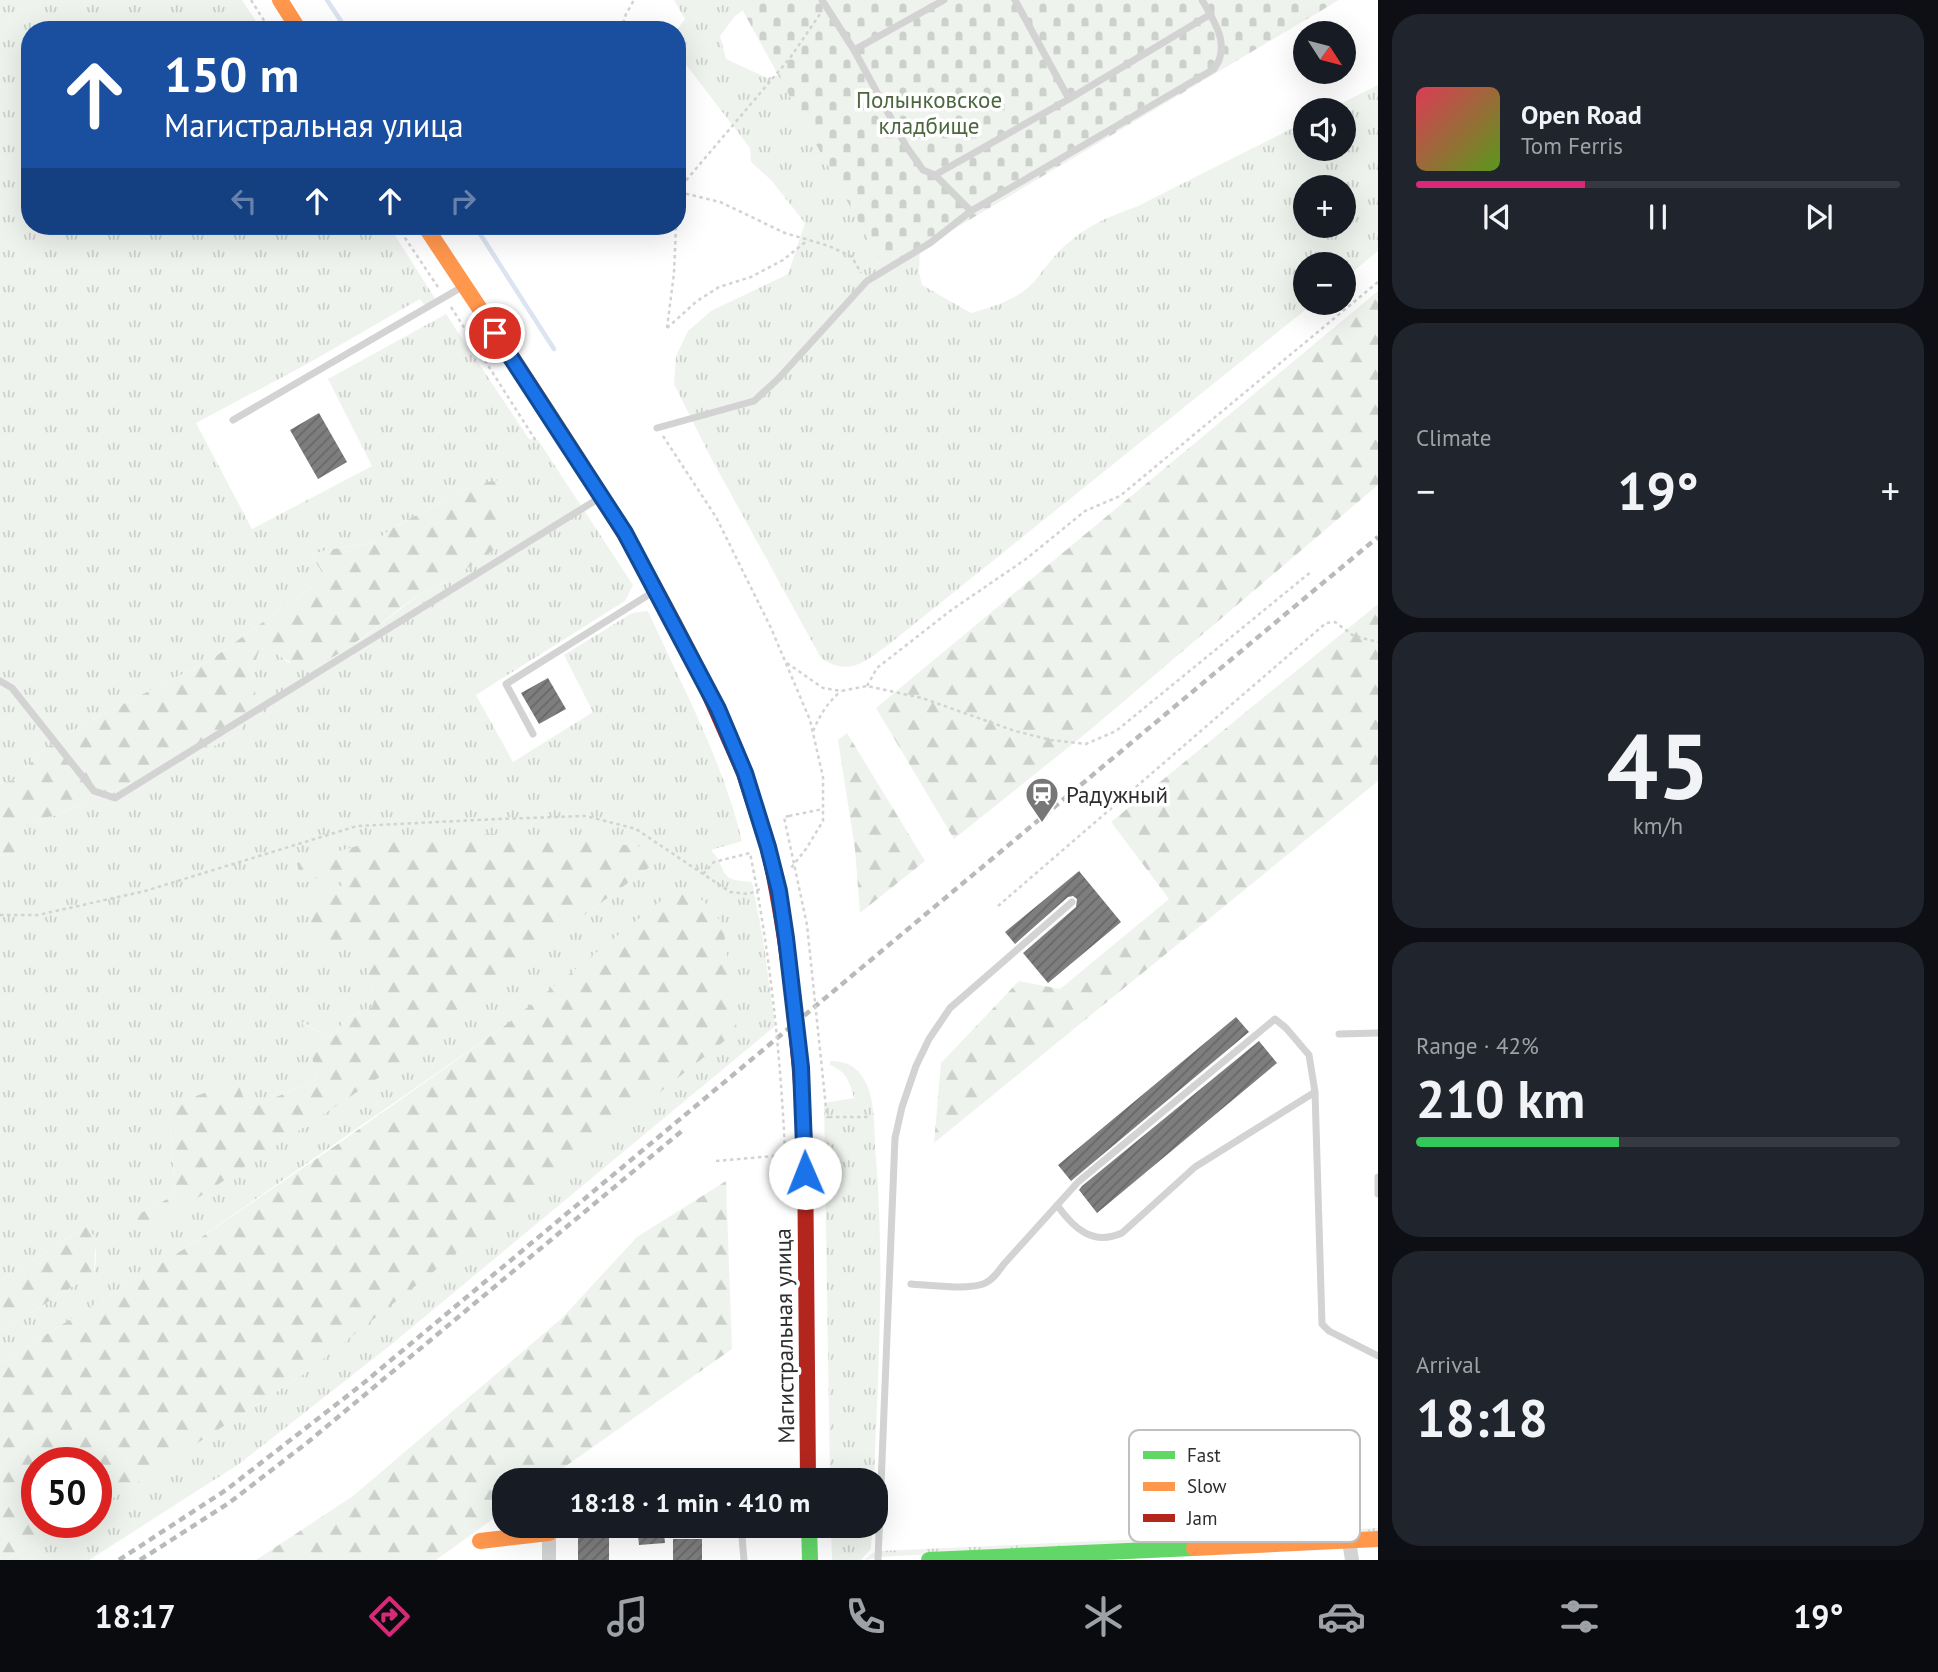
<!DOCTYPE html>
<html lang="en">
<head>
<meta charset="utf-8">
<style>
	body { margin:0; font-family:"PT Sans",sans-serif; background:#20242c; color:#f1f3f6; height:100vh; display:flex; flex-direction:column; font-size:26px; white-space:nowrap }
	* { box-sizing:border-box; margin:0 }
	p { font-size:23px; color:#9ea1a6 }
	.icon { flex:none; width:38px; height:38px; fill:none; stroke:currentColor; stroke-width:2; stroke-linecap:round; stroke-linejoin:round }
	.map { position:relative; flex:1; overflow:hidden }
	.side { display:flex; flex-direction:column; gap:14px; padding:14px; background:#0d0f14; width:560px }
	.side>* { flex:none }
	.banner { position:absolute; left:21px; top:21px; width:665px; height:214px; border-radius:28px; box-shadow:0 7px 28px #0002; background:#1a4fa0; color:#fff; overflow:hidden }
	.needle { width:46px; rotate:126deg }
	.buttons { position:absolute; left:1293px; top:21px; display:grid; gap:14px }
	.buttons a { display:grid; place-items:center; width:63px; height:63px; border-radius:50%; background:#171b24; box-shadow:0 7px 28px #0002; font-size:35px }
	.speed { position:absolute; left:21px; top:1447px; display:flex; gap:14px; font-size:35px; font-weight:700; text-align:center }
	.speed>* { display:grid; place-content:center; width:91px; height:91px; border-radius:50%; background:#171b24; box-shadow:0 7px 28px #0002; line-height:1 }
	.speed .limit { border:10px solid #d22; background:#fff; color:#111 }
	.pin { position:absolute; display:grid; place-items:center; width:60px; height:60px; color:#fff; margin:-30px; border:4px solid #fff; border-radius:50%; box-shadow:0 2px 7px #0007 }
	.me { position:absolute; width:77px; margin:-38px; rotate:359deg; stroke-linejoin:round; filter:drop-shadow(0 0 5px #0008) }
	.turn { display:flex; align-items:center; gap:24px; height:147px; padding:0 28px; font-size:32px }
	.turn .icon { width:91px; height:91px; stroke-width:2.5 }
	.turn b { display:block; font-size:49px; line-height:60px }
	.lanes { display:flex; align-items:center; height:66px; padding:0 28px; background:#0003; justify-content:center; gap:35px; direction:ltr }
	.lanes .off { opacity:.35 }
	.big { font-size:52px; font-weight:700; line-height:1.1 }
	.side .tile { flex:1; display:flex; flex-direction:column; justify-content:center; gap:10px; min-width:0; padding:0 24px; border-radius:28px; background:#20242c }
	.side .dial { align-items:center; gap:0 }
	.dial b { font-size:91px; line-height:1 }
	.song { display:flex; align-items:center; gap:21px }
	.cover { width:84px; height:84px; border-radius:10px; background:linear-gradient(135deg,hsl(350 70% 55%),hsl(90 70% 35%)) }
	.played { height:7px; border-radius:4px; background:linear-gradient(90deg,#db2777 35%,#363941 35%) }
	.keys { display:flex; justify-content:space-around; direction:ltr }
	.heat { display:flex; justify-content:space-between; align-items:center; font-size:38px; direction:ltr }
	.charge { height:10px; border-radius:5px; background:linear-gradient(90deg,#34c759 42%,#363941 0) }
	.trip { position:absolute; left:492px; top:1468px; width:396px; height:70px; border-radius:28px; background:#171b24; box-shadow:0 7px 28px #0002; font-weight:700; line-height:70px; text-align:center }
	.menu { display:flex; height:112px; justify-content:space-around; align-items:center; background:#090b0e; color:#9ea1a6 }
	.menu .icon { width:49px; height:49px }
	.menu .active { color:#db2777 }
	.menu b { font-size:32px; color:#f1f3f6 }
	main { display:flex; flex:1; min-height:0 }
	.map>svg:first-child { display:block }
</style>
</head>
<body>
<main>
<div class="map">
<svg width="1378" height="1560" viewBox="0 0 1378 1560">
	<defs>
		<pattern id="grass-tufts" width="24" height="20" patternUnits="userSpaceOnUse" patternTransform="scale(1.75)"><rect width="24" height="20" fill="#eff3ed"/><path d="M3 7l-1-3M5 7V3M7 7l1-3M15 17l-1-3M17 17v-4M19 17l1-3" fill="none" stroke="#cdd1cc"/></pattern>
		<pattern id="forest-firs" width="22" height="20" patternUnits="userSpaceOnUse" patternTransform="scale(1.75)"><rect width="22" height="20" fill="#eff3ed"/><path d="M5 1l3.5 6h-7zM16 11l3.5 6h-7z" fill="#cdd1cc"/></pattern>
		<pattern id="cemetery-stones" width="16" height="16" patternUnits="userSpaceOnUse" patternTransform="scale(1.75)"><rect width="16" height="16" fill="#eff3ed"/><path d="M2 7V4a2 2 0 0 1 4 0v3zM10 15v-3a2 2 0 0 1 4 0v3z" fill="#cdd1cc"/></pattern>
		<pattern id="building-hatch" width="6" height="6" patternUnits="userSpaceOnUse" patternTransform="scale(1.75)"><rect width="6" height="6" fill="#7e7e7e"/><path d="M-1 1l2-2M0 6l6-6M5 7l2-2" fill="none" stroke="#686868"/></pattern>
	</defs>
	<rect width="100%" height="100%" fill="#fff"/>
	<path fill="url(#grass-tufts)" fill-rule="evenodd" d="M0,0H242L262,30H30V226H389L436,300L426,307L420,299L307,364L196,423L252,529L372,466L328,379L446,314L529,439L538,440L633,585L625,601L476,695L513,762L593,712L564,655L632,613L648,611C682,686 723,761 742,841L711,850C730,871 715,880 752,882L763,939L775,1026L387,1348L239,1464L89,1560H6L72,1523L96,1522V1509L308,1371L503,1027L184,1249L0,1363V1332L94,1273C97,1255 98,1242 87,1226L0,1281V856L17,853C17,824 32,821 57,815L209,749L239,732L256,705L252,672L260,648L273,650L289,663L356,643L419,595L442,584L494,550L499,520V481L477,484L392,528L374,543L327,550L311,555L325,577L212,659L84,724L43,750L16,779L0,784ZM662,858L583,916L137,1226V1215L175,1195L169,1106L248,1109L318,1079L303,1022L326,1037L335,1035L346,1018L372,1007L375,997L358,937L313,945L345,884L330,874Z
		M674,0H749V6L735,16L720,36L726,59L767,78L791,72L922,199L919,272L922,285L971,313C988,308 1006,303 1021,293C1034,285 1044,268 1054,257C1077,231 1103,218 1136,207L1305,122L1306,149H1344V110H1328L1378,85V251L1344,279V264H1306V303H1314L888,645C864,662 849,677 821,658L710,456L674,384L676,356L688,331L711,311L788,274L805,223L771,180L751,162L750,148L677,53V30L685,19ZM1306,187H1344V226H1306Z
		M830,1061C848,1060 860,1069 867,1085C876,1107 874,1136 876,1159C885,1266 878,1373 874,1480H830L824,1103L854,1098C850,1082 846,1071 830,1065Z
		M831,1526H872L871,1549L861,1560H832Z
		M1378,1528V1531L878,1557L865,1560L872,1553L880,1551Z"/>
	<path fill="url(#forest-firs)" d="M1378,291V485L1090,730L954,839L876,708Z
		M499,480L500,534L499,543L494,550C478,561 462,572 445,582C436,588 425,591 416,597C389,615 339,662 309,666C290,668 279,650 260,648L252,672L257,705L239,732L209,749L57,815C32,821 17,824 18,853L0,856V784L16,779L43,750L84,724L212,659L325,577L311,555L327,550L374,543L392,528L477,484Z
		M1378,604V781L934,1143L941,1063L1019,981L1060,989L1169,899L1111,822Z
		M847,733L925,861L860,913L855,849L838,740Z
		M497,834L648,847L662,858L583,916L405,1060L157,1225L144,1228L137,1227V1215L175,1195L169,1106L237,1081L248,1109L318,1079L302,1022L326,1037L335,1035L346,1018L372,1007L375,997L358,938L313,945L309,943L312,902L344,884L330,874L301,883L297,863L385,838Z
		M687,887L710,907L723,925L737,1031L308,1371L101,1506L96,1509V1463H37V1522L72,1523L6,1560H0V1363L184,1249L335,1146L503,1027L667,896Z
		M726,1181L732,1349L546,1480H504V1511L436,1560H256L353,1496L562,1318L637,1237Z
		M87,1226L96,1239L94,1273L0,1332V1281Z"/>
	<path fill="url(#cemetery-stones)" d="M737,0H1339L885,270Z"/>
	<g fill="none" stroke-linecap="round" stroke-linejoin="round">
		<path stroke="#dbe4f0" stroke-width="4.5" d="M327,0L347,30
			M475,226L554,349"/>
	</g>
	<path fill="url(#building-hatch)" d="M319,413L347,462L318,479L290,430Z
		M548,678L566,709L539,724L521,693Z
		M1079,871L1121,922L1048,983L1023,953L1076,907L1077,899L1073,896L1068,897L1015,944L1005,932Z
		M1236,1017L1249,1032L1071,1181L1058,1165Z
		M1259,1041L1277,1063L1097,1213L1079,1190L1082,1186Z
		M637,1526H663L665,1543L639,1545Z
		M609,1537V1560H578V1538Z
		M673,1539H702V1560H673Z"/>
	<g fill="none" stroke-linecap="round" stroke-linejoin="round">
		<path stroke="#d3d3d3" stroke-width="2.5" stroke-dasharray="3.5 3.5" stroke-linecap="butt" d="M251,0L270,30
			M621,30L626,14L634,0
			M677,191L790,58L820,14
			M679,192L720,202L785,233L829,246L852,257L861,273
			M397,226L438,287
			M451,307L536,441
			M667,328L697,301L719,287L751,277L783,260L808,240
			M667,328L674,273L676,226
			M663,436L716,517L771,628L810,720L823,777V821L806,849L791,868
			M787,663L823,688L841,691L867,686L922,698L1015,731L1051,740L1086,744L1116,731L1312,571
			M867,686L877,668L950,611L1026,559L1085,511L1120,496L1378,282
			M813,731C820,715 827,703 841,691
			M789,816L823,809
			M703,874L714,862L746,854
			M998,906L1326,623L1335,622L1354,636L1378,642
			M0,915H38L145,891L357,826L498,819L586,816L636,829L730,892L749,894L760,889
			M829,1117H871
			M716,1161L785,1155V1150"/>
		<path stroke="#d3d3d3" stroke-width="7" d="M822,0L854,50L906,146L923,170L935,175L971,211L1214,69C1231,46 1215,22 1202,0
			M1015,0L1069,99
			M854,50L944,0
			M935,175L1069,99L1211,14
			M233,420L462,287
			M657,428L754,401L778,379L867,281L930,243L971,211
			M0,681L12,688L94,791L115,798L601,497
			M533,734L506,684L653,592
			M1339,1034L1378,1033
			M1378,1177V1194
			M1057,1205C1074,1229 1093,1246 1122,1233L1195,1167L1315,1092
			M911,1284C929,1285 967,1290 983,1284C992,1281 998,1272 1003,1265L1078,1182L1275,1019L1286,1028L1309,1055L1315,1092L1322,1324L1329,1331L1378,1356
			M741,1526L744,1560
			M878,1560L895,1138L902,1107L916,1066L929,1039L950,1008L1072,902"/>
		<path stroke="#d3d3d3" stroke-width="14" d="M1349,1541L1352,1560
			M549,1560V1526"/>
		<path stroke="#63d668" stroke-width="16" d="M809,1526L810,1560
			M929,1560L1194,1548"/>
		<path stroke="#ff974d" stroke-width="16" d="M280,0L299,30
			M425,226C524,377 630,525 707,689
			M480,1541L549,1533
			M1194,1548L1378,1539"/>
		<path stroke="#b3261e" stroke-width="16" d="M707,689L744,773L768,847
			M805,1149L808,1480"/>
		<path stroke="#bababa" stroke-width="4.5" stroke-dasharray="7 5" stroke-linecap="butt" d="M119,1560L226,1490L360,1386L1378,537
			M140,1560L229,1503L308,1442L683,1130"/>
		<path stroke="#d3d3d3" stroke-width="2.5" stroke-dasharray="3.5 3.5" stroke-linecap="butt" d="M789,816L784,817L807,925L827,1117H829
			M746,854L750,853C770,952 780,1050 785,1150"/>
		<path stroke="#b3261e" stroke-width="16" d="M768,847C790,947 800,1047 805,1149"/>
	</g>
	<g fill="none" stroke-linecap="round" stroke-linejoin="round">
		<defs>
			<path id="route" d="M495,333L625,533L718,709L745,773L768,847L779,891L786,938L801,1067L805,1173"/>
		</defs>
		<use href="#route" stroke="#114b97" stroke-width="18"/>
		<use href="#route" stroke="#1a73e8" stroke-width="12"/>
	</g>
	<defs>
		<symbol id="station-pin" viewBox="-11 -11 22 30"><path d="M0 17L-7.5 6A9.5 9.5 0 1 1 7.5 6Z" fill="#777" stroke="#fff"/><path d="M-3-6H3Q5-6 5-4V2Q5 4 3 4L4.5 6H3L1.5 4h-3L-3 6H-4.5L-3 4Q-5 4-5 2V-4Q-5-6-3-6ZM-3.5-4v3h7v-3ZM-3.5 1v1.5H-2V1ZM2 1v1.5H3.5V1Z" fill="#fff"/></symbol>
	</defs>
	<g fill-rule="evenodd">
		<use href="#station-pin" x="1023" y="775" width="38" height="52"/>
	</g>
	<g text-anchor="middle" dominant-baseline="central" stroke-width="7" stroke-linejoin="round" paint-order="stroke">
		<g font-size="23" fill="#4c6640" stroke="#fff">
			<text x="929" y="99">Полынковское<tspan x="929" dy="26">кладбище</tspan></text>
		</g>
		<g font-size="23" fill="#2e2e2e" stroke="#fff" text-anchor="start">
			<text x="1066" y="794">Радужный</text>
		</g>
		<g font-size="23" fill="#2e2e2e" stroke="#fff">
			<text transform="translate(784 1336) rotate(-91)">Магистральная улица</text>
		</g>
	</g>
	<rect x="1129" y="1430" width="231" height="112" rx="10" fill="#fff" stroke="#c0c0c0" stroke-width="2"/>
	<rect x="1143" y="1451" width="32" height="8" fill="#63d668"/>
	<rect x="1143" y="1482" width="32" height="9" fill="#ff974d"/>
	<rect x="1143" y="1514" width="32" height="8" fill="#b3261e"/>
	<g font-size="19" fill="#2e2e2e">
		<text x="1187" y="1462">Fast</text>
		<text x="1187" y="1493">Slow</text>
		<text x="1187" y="1525">Jam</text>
	</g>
</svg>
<div class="buttons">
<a><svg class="needle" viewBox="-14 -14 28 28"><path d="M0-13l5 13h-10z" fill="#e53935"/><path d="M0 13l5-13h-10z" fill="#9ea1a6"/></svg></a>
<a><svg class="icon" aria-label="sound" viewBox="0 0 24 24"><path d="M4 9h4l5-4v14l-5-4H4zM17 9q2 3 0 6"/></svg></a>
<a>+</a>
<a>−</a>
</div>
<div class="speed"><div class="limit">50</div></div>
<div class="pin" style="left:495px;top:333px;background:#d93025"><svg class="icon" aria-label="arrive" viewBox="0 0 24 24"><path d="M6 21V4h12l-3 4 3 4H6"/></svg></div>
<svg class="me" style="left:805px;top:1173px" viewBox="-20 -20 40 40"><circle r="19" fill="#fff"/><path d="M0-13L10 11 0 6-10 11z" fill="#1a73e8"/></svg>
<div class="trip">18:18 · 1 min · 410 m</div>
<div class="banner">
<div class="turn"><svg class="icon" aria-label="ahead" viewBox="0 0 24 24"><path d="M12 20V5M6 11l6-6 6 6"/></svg><div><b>150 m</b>Магистральная улица</div></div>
<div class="lanes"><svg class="icon off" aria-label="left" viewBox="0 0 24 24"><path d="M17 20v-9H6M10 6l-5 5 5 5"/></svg><svg class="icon" aria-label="ahead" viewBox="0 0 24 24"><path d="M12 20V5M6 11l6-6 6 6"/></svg><svg class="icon" aria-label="ahead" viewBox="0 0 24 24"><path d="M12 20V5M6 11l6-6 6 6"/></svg><svg class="icon off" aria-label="right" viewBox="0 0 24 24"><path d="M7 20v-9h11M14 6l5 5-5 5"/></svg></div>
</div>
</div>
<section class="side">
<div class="tile">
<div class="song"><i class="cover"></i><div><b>Open Road</b><p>Tom Ferris</p></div></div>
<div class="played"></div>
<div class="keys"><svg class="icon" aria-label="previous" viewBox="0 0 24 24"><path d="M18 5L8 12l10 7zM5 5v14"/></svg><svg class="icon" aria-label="pause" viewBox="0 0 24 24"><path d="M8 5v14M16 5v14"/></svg><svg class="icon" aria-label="next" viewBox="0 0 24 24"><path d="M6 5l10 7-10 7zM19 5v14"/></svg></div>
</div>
<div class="tile"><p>Climate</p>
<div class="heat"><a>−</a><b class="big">19°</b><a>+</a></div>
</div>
<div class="tile dial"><b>45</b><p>km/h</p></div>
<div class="tile"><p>Range · 42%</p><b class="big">210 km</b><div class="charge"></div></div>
<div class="tile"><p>Arrival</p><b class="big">18:18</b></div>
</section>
</main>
<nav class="menu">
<b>18:17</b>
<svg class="icon active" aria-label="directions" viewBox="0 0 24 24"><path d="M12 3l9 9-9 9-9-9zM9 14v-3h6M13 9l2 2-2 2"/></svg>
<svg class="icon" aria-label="music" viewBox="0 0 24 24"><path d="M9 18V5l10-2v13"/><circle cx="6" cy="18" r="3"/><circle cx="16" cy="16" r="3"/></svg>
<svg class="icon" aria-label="phone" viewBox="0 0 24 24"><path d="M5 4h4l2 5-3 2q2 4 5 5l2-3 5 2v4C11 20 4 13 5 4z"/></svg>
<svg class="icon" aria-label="climate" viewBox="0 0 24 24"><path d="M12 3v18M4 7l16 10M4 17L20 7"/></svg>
<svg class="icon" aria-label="car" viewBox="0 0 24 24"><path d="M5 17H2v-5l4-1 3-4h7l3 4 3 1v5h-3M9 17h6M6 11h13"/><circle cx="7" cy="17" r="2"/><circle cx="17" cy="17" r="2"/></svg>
<svg class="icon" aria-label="filters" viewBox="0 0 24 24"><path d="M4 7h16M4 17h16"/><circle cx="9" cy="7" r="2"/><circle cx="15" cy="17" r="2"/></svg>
<b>19°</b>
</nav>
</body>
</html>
